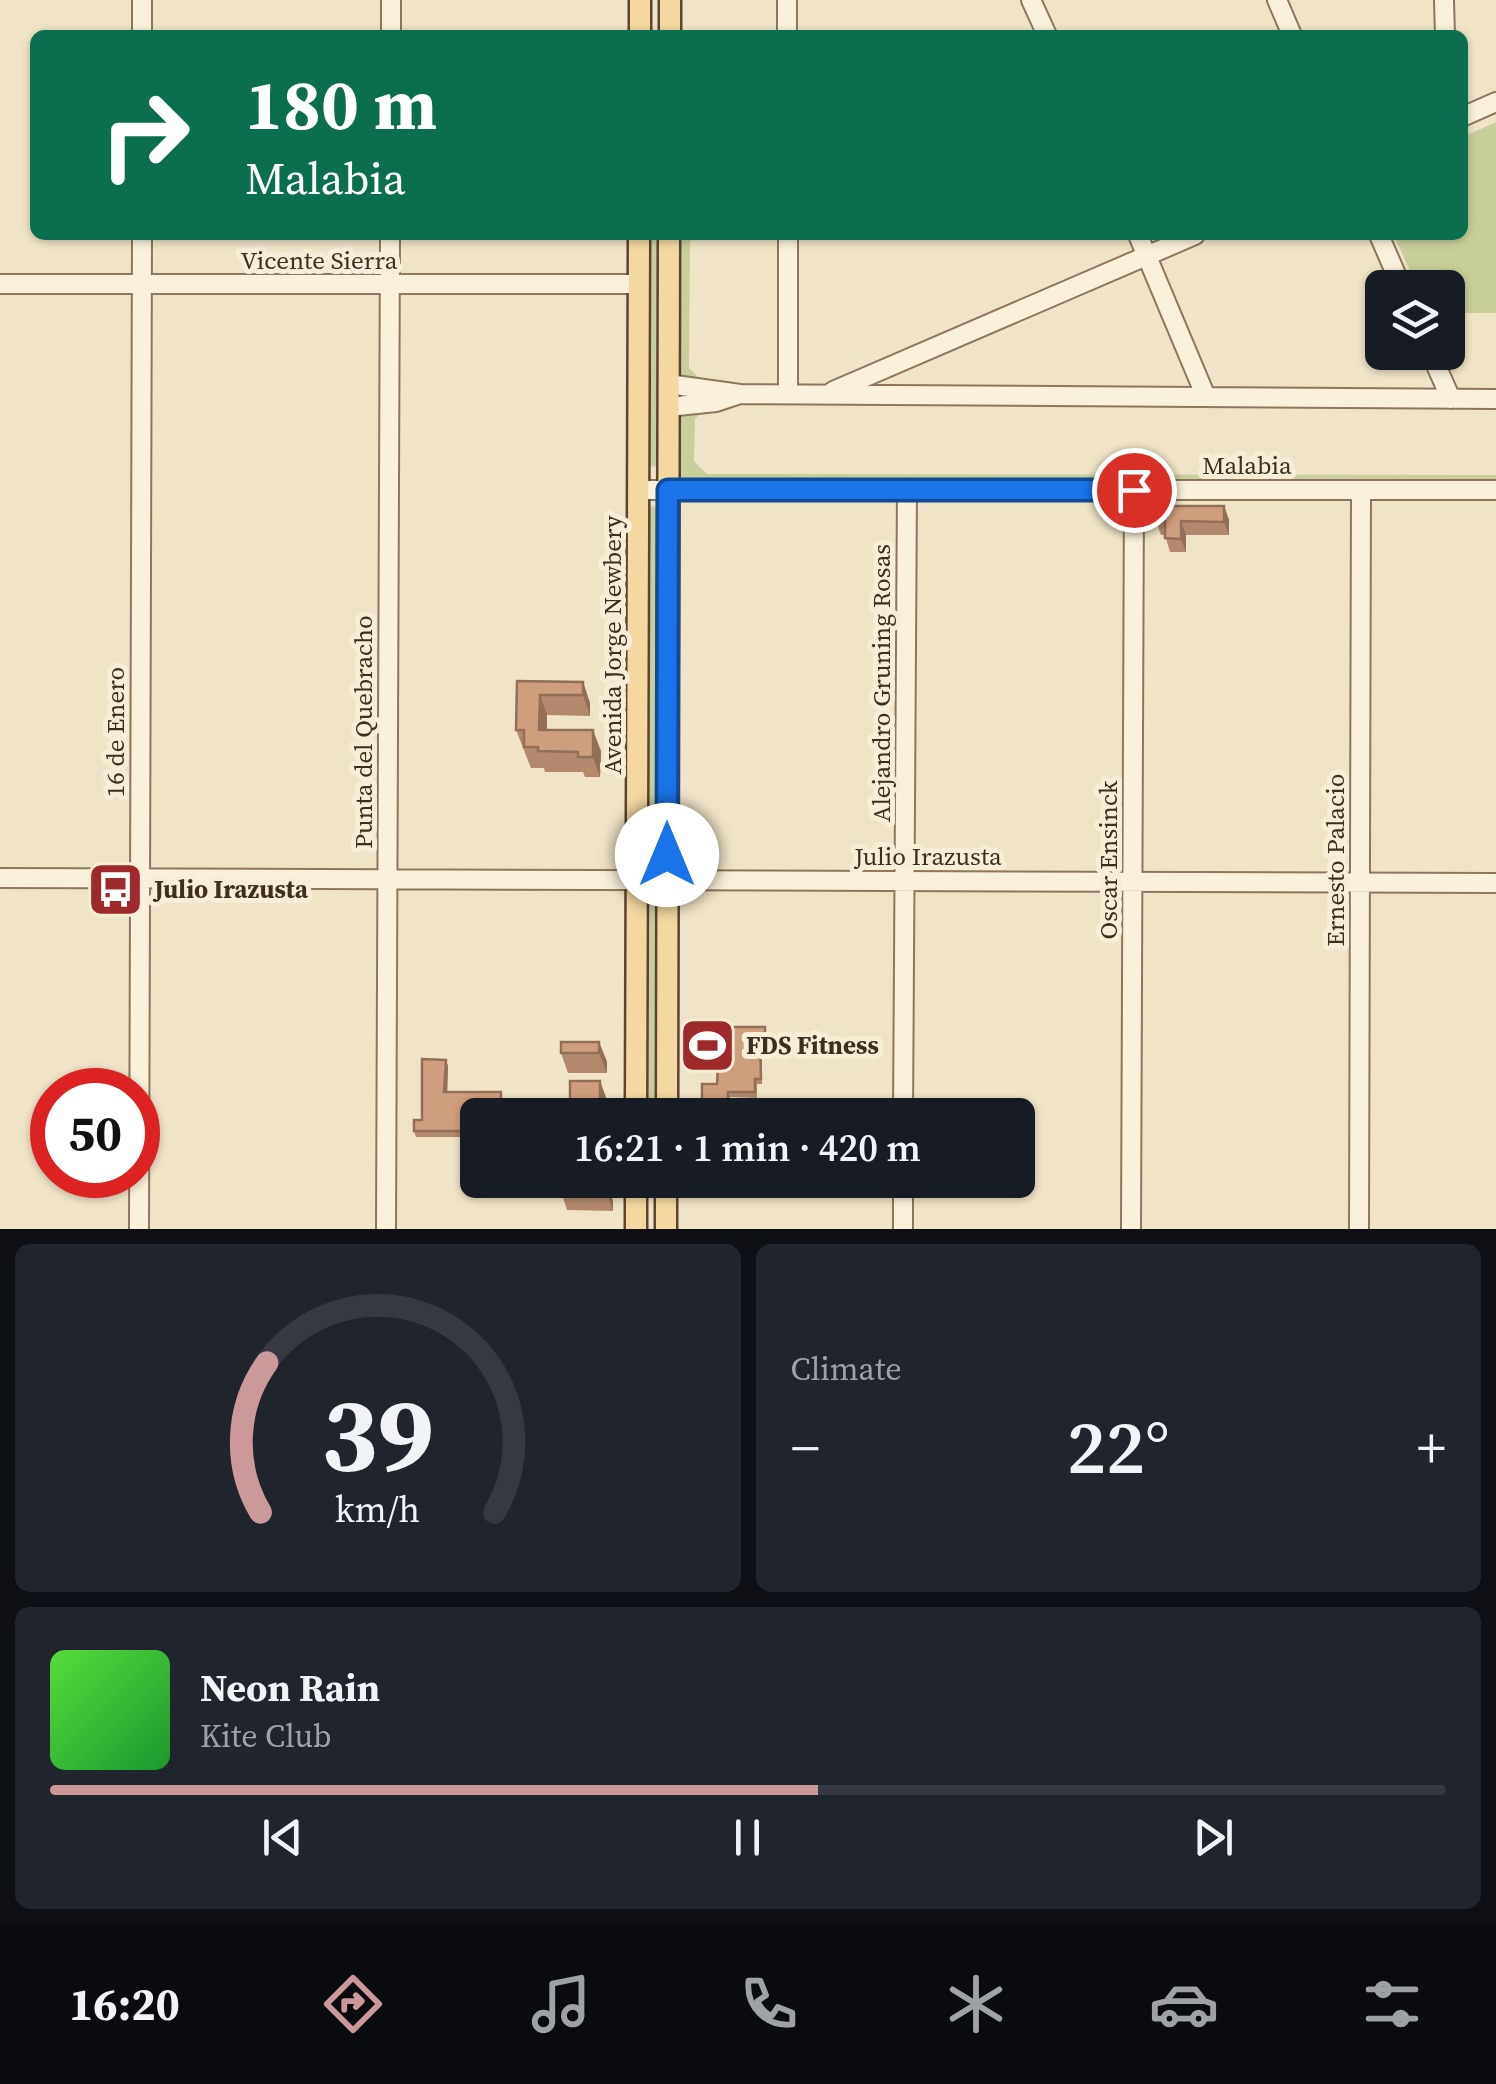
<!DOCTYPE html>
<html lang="en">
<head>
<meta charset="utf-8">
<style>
	body { margin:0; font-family:"Source Serif 4",serif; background:#20242c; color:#f1f3f6; height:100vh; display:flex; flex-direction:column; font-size:38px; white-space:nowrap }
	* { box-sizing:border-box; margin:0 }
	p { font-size:32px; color:#9ea1a6 }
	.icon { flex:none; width:55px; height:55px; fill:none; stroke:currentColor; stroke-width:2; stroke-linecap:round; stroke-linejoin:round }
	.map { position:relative; height:1229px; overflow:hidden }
	.side { display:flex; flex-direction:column; gap:15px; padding:15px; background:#0d0f14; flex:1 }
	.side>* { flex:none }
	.guide { position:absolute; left:30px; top:30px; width:1438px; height:210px; border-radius:15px; box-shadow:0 2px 8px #0004; background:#0b6e4f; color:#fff; overflow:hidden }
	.controls { position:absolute; left:1365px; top:270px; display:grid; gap:20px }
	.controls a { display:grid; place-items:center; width:100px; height:100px; border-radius:15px; background:#171b24; box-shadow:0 2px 8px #0004; font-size:50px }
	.speed { position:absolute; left:30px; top:1068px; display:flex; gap:20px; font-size:50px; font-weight:700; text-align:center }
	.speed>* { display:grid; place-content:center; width:130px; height:130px; border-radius:50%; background:#171b24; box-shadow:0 2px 8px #0004; line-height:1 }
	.speed .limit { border:15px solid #d22; background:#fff; color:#111 }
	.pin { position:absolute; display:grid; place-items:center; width:85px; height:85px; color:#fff; margin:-42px; border:5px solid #fff; border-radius:50%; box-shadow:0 2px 10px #0007 }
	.me { position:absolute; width:110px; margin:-55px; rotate:0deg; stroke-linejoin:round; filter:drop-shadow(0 0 8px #0008) }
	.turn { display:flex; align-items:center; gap:35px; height:210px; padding:0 50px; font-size:45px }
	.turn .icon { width:130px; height:130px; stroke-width:2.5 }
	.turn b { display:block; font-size:70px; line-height:85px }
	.big { font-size:75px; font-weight:600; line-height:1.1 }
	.side .tile { flex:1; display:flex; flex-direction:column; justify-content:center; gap:15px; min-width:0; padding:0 35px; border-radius:15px; background:#20242c }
	.side .dial { align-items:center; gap:0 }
	.dial svg { height:260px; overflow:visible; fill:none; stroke:#363941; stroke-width:7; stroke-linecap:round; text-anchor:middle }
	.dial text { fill:#f1f3f6; stroke:none }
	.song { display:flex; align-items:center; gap:30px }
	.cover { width:120px; height:120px; border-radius:15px; background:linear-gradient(135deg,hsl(110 70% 55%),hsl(130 70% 35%)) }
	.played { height:10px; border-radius:5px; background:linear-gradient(90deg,#cc999b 55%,#363941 55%) }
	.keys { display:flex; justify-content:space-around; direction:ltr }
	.heat { display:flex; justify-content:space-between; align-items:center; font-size:55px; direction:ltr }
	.side .tiles { flex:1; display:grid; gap:15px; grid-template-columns:1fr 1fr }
	.tile:last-child { grid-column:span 2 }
	.trip { position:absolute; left:460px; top:1098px; width:575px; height:100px; border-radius:15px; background:#171b24; box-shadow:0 2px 8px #0004; font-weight:600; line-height:100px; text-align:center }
	.tab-bar { display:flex; height:160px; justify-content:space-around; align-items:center; background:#090b0e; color:#9ea1a6 }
	.tab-bar .icon { width:70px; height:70px }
	.tab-bar .active { color:#cc999b }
	.tab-bar b { font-size:45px; color:#f1f3f6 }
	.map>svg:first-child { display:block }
</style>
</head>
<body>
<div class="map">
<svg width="1496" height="1229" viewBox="0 0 1496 1229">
	<rect width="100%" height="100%" fill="#f0e4c8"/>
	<path fill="#c9cf9b" d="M1496,122V313H1448V288L1417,287L1394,235H1462L1463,137Z
		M647,235H662L659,465L653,467L647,464Z
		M669,235H690L689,368L705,384V408L695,419L694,461L707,474L1496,475V490H668Z
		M652,506L657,509L660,518L659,867H646V515Z
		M650,904L660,910L659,1115H643L646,907Z"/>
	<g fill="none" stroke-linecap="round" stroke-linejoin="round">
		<defs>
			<path id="minor" d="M787,0V35
				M1031,0L1047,35
				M1277,0L1292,35
				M1444,0L1445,35
				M142,35V0
				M391,35V0
				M1462,117L1496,102
				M788,235V394
				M1138,235L1206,397
				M1379,235L1402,288
				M0,284H639
				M1430,352L1451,399
				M668,384L740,394L1496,399
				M833,391L1195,235
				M668,407L716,402L740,394
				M638,490H1496
				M0,878L1496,883
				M903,1115L907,490
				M139,1229L142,235
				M386,1229L390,235
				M903,1229V1180
				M1131,1229L1134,490
				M1359,1229L1361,490"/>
			<path id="major" d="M640,35V0
				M670,35V0
				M636,1115L639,235
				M667,1115L669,235
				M636,1229V1180
				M666,1229V1180"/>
		</defs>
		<use href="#minor" stroke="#8d765c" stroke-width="22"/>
		<use href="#major" stroke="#5b4430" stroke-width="25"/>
		<use href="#minor" stroke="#faf1dc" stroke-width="18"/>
		<use href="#major" stroke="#f3d9a0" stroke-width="20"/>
	</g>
	<path fill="#b2896c" d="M1224,506L1229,520V535H1186V552H1170L1165,535H1161L1156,521Z
		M517,681L583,682L590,703V716L547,715V730L601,751L600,777H585L583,772H545L544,768H531L516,730Z
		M767,1033V1048H762V1084H757V1098L730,1097V1113H704L702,1108L717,1084L718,1069L707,1068L705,1063V1049H699L697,1044Z
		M599,1042L607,1062V1073H568L561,1053Z
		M446,1060L448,1066L447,1092L503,1098L478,1115V1137H416L414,1131L422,1120Z
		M593,1185L608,1186L613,1201V1211L567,1210L562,1194Z"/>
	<path fill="#916f58" d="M1224,506L1229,520V535L1224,522Z
		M1181,521L1186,535V552L1181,539Z
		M583,682L590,703V716L583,695Z
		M540,695L547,715L546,750L539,730Z
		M593,730L601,751L600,777L593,757Z
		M599,1042L607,1062V1073L599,1053Z
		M760,1043L762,1048V1084L761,1079Z
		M446,1060L448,1066L447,1098L444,1092Z
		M600,1081L606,1097L605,1115H600Z
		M608,1186L613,1201V1211L608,1195Z"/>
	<path fill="#cf9f7d" stroke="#916f58" stroke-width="2.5" d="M1156,506H1224V522L1181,521V539L1165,538V521H1156Z
		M517,681L583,682V695H540L539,730H593V757H578V752L538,751V747H524V730H516Z
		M697,1027H765V1043H760L761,1079H755V1092H728V1108H702V1084H717L718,1063H705V1044H697Z
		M561,1042H599V1053H561Z
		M422,1059L446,1060L444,1092H501V1115H478V1131H414V1120H422Z
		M570,1081H600V1115H570Z
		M562,1180H587L586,1185L608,1186V1195L562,1194Z"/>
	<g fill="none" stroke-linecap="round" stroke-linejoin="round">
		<defs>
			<path id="route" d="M667,855L668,490H1134"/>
		</defs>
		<use href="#route" stroke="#114b97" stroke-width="25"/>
		<use href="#route" stroke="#1a73e8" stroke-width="18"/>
	</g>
	<defs>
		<symbol id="bus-square" viewBox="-11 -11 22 22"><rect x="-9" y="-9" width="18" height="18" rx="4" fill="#9e2a2b" stroke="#f7eed8"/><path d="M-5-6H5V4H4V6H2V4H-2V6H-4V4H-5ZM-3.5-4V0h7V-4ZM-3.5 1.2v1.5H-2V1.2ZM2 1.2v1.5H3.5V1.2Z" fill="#fff"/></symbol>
		<symbol id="stadium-square" viewBox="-11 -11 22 22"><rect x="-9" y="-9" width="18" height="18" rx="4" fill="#9e2a2b" stroke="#f7eed8"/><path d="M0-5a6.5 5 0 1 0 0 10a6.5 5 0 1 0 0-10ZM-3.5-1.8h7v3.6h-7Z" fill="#fff"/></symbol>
	</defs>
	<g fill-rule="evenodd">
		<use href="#bus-square" x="84" y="858" width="63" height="63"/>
		<use href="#stadium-square" x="676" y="1014" width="63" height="63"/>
	</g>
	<g text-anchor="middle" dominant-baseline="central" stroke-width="10" stroke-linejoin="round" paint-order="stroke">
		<g font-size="25" fill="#3d2e20" stroke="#f7eed8">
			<text x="319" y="260">Vicente Sierra</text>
			<text x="1247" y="465">Malabia</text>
			<text transform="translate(612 645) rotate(-90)">Avenida Jorge Newbery</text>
			<text transform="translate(881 683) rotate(-90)">Alejandro Gruning Rosas</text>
			<text transform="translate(115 732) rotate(-90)">16 de Enero</text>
			<text transform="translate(363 732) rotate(-90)">Punta del Quebracho</text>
			<text x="928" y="856">Julio Irazusta</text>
			<text transform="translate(1108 860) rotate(-90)">Oscar Ensinck</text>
			<text transform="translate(1335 860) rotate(-90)">Ernesto Palacio</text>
		</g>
		<g font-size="25" font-weight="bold" fill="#3d2e20" stroke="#f7eed8" text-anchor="start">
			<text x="154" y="889">Julio Irazusta</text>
			<text x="746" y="1045">FDS Fitness</text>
		</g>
	</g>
</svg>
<div class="controls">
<a><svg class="icon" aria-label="layers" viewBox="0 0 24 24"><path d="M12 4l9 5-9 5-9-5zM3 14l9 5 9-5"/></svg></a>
</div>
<div class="speed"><div class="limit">50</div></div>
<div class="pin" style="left:1134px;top:490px;background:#d93025"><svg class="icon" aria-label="arrive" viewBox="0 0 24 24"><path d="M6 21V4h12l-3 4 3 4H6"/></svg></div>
<svg class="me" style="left:667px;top:855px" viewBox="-20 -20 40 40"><circle r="19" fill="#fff"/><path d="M0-13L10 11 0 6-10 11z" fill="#1a73e8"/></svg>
<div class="trip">16:21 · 1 min · 420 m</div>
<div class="guide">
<div class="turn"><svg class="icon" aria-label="right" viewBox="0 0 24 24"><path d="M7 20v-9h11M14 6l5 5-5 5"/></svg><div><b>180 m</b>Malabia</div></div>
</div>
</div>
<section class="side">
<div class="tiles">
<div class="tile dial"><svg viewBox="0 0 100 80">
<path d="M14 69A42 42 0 1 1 86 69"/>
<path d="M14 69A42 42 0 0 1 16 23" stroke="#cc999b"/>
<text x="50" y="56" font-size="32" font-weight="700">39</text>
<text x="50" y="72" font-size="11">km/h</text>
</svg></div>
<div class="tile"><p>Climate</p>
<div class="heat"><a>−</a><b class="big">22°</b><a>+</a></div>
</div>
<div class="tile">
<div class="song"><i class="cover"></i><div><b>Neon Rain</b><p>Kite Club</p></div></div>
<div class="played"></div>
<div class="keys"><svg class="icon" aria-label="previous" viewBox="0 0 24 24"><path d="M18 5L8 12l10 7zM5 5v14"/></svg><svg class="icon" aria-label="pause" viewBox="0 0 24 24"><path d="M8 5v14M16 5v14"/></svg><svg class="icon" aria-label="next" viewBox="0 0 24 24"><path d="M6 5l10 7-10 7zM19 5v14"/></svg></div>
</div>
</div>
</section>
<nav class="tab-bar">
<b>16:20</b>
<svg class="icon active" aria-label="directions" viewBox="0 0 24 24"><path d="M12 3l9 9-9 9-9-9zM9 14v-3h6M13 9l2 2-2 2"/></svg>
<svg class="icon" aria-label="music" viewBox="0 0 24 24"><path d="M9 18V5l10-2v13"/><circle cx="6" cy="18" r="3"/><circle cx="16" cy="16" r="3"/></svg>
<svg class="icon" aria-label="phone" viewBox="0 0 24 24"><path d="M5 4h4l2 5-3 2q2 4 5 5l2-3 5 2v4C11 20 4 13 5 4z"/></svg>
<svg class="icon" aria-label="climate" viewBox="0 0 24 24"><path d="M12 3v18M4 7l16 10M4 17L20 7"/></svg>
<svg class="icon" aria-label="car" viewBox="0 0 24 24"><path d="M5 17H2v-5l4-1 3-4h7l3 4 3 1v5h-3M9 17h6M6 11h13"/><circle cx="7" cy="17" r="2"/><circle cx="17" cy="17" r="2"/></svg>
<svg class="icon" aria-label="filters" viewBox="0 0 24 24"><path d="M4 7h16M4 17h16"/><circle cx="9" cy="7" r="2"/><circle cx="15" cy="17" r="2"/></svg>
</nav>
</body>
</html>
